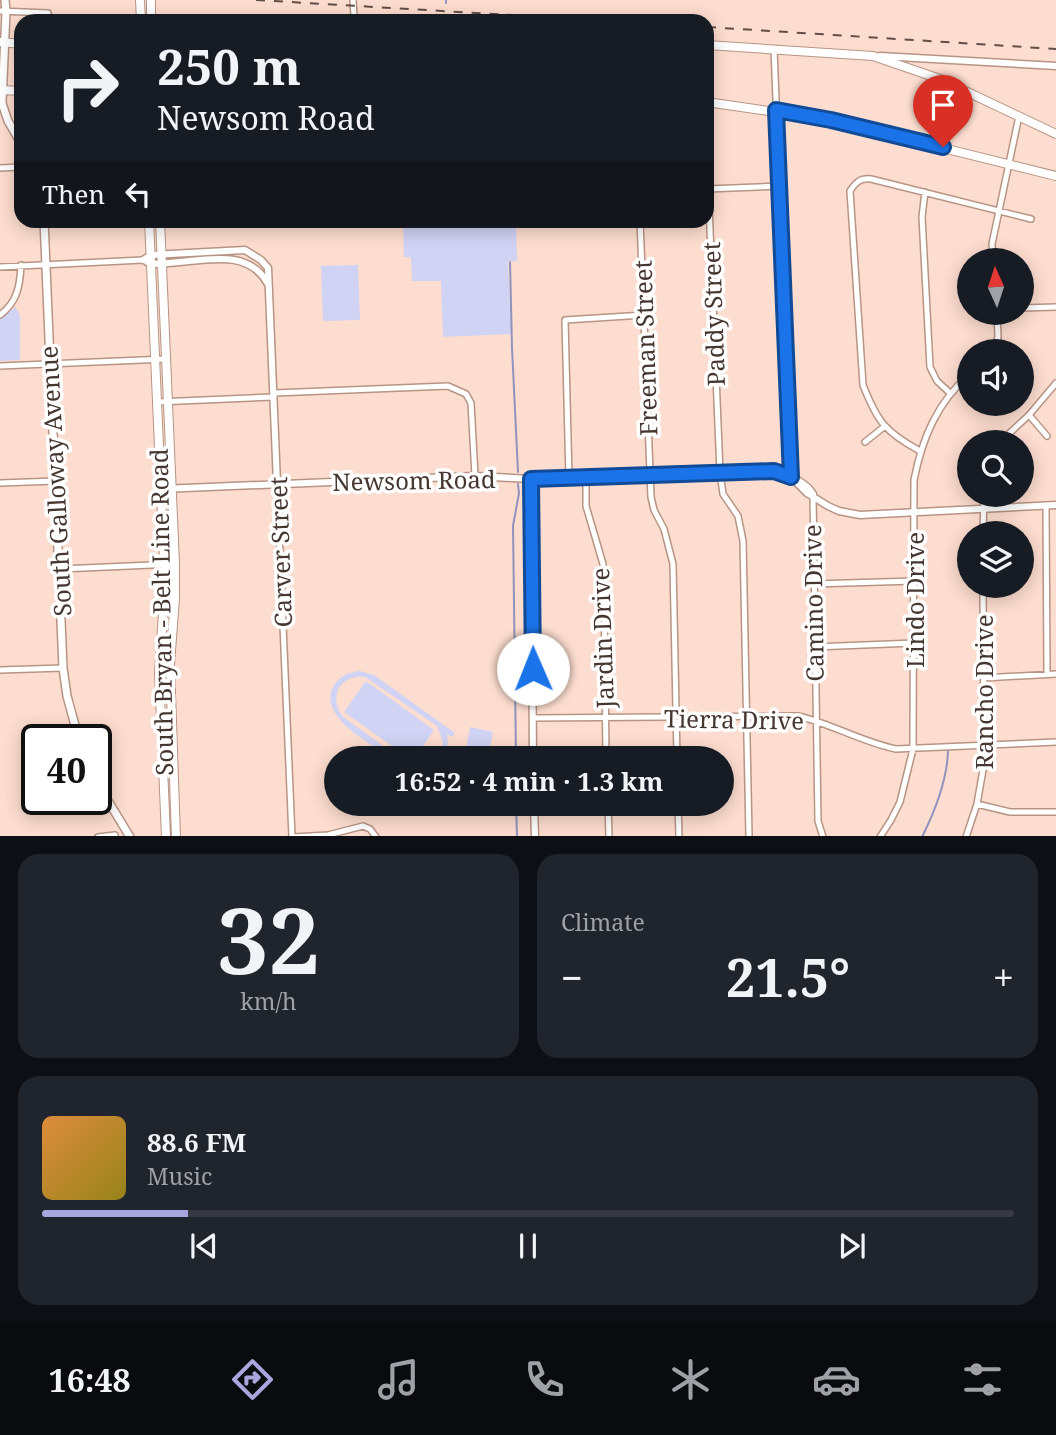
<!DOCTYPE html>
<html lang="en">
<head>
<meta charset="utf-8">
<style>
	body { margin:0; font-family:"Noto Serif",serif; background:#20242c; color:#f1f3f6; height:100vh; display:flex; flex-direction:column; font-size:26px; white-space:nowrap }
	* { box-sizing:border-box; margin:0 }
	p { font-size:23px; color:#9ea1a6 }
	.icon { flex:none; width:38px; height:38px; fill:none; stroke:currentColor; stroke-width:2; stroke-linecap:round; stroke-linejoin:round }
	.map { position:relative; height:836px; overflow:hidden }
	.drawer { display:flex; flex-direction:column; gap:18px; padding:18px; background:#0d0f14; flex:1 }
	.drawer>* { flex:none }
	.banner { position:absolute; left:14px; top:14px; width:700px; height:214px; border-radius:21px; box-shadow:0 4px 18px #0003; background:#171b24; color:#f1f3f6; overflow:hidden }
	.needle { width:46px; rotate:357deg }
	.controls { position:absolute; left:957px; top:248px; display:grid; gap:14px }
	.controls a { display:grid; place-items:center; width:77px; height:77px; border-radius:50%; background:#171b24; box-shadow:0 4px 18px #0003; font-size:35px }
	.speed { position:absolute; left:21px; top:724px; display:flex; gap:14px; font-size:35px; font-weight:700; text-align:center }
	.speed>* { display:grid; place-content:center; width:91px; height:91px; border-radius:50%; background:#171b24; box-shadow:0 4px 18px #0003; line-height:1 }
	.speed .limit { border:4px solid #111; border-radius:10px; background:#fff; color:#111 }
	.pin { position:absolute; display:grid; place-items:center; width:60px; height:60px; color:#fff; margin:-72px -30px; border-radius:50% 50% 50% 0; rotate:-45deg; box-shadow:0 0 7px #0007 }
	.pin .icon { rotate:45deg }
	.me { position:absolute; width:77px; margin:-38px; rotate:359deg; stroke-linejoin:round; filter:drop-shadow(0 0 5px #0008) }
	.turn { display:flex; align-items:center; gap:24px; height:147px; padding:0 28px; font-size:32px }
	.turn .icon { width:91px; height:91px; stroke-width:2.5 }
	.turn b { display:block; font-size:49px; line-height:60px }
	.then { display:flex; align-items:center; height:66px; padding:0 28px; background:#0003; gap:14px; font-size:26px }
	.big { font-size:52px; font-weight:700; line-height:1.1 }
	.drawer .card { flex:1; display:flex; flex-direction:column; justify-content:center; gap:10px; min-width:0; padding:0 24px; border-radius:21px; background:#20242c }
	.drawer .dial { align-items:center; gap:0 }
	.dial b { font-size:91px; line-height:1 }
	.song { display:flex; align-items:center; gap:21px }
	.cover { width:84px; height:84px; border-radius:10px; background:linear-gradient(135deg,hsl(30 70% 55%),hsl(50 70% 35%)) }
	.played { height:7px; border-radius:4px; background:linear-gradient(90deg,#a9a6dd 15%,#363941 15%) }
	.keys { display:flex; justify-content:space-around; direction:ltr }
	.heat { display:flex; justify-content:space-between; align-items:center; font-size:38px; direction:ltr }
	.drawer .tiles { flex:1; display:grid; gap:18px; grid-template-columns:1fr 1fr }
	.card:last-child { grid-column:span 2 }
	.trip { position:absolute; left:324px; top:746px; width:410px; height:70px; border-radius:35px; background:#171b24; box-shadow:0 4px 18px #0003; font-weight:700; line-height:70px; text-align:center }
	.tabs { display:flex; height:112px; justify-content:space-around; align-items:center; background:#090b0e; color:#9ea1a6 }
	.tabs .icon { width:49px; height:49px }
	.tabs .selected { color:#a9a6dd }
	.tabs b { font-size:32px; color:#f1f3f6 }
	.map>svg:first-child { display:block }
</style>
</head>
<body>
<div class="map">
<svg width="1056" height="837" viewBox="0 0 1056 837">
	<rect width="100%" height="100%" fill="#fdddcf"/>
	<path fill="#d0d3f3" d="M403,221H516L517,261H508L511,334L443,337L441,281H412L411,257H404Z
		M358,265L360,320L323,321L321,266Z
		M15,307L20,315V360L0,361V319Z
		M360,671L374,675L455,733L452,737L447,734L448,744L444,758H438L443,742L437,726L365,677C341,674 328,696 342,716L400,758H391C371,743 318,718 333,687C339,676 349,672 360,671Z
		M366,681L434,730L415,758H409L344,712Z
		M470,727L493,732L488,758L465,755Z"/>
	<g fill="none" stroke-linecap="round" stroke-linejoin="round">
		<path stroke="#9093be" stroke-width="2" d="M446,3V0
			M446,19L467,21
			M510,262L512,348L518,472
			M516,758L513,526L519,493L518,484
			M516,803L517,837
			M922,837C935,811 948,777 948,748"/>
		<defs>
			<path id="minor" d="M353,0L354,16L356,21
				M0,11L48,13
				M774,49L791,477
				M707,156L720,473L723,494L738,516L743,541L749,837
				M0,168L21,167
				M707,189L780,186
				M925,192L922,217L930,367L937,381L950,393
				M640,220L651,497L654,510L664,529L673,564L677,758
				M993,261L992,244L1019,116
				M0,267L143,260
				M1022,308L1056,307
				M0,315C17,302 20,287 21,265
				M993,352L998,337L997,313
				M0,366L166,359
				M274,393L448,386L466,394L471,403L475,476
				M157,402L274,397
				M1029,415L1047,436
				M865,442L885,426
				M999,443L1029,415L1056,383
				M920,451C885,432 877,421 863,385L850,191C856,182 860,178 871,179L1031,219
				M586,478V506L603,564L604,583L606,758
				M569,479L565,320L644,315
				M0,483L56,481
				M277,483L292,837
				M813,494L818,821L823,837
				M1046,506L1047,674
				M983,534L984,495
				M60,569L175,564
				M813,584L914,581
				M814,647L914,643
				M0,670L63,668
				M983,678L1056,674
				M533,718L798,716C832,724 862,742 896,749L1056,742
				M608,803L609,837
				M678,803L679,837
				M977,804L1010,812H1056
				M98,837L115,835
				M293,837L328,835L363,826L370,829L376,837
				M880,837L891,820L900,802L913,749L914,480C922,439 937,402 970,374
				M966,837L977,804L984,764L983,586"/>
			<path id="tertiary" d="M880,56L1056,66
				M143,260L151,255L245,250L261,260L268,268L277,483
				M147,262C154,265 161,264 168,263C204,261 248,247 268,284
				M791,477L807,493L828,506L839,511L860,515L1056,505
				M531,479L533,758
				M161,489L475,476L531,479L774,471C789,475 805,481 813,494
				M534,803L535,837"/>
			<path id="secondary" d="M5,0L6,12L2,103L8,121L21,143
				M44,220L63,668L67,696L79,740
				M96,781L130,837"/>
			<path id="primary" d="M140,0L141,21
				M151,0V21
				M0,42L21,44
				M707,45L873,56L940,79L1056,134
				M0,90L21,91
				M707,102L830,120L1056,176
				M149,220L165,583L159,673L166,837
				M160,220L175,564V598L170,664L176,837"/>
		</defs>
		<use href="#minor" stroke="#b89484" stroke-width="8"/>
		<use href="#tertiary" stroke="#b89484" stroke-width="9"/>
		<use href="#secondary" stroke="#b89484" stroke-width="10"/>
		<use href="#primary" stroke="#b89484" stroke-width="10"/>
		<use href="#minor" stroke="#fff" stroke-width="5"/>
		<use href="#tertiary" stroke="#fff" stroke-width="6"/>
		<use href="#secondary" stroke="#fff" stroke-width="7"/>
		<use href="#primary" stroke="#fff" stroke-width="8"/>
		<path stroke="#614e47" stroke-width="2" stroke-dasharray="9 9" stroke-linecap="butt" d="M256,0L612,21
			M707,27L1056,49"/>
	</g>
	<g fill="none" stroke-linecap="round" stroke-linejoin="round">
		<defs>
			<path id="route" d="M533,669L531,479L774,471L791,477L776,110L831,120L943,147"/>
		</defs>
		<use href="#route" stroke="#114b97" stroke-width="18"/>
		<use href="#route" stroke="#1a73e8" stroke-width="12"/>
	</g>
	<g text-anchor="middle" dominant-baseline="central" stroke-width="7" stroke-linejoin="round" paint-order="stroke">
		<g font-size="24" fill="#463630" stroke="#fff">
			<text transform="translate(713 314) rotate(-92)">Paddy Street</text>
			<text transform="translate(645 348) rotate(-92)">Freeman Street</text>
			<text transform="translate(414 480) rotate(-1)">Newsom Road</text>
			<text transform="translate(55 481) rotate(-93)">South Galloway Avenue</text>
			<text transform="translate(280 552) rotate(-92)">Carver Street</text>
			<text transform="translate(914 600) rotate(-90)">Lindo Drive</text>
			<text transform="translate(813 603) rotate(-91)">Camino Drive</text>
			<text transform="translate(161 612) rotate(-91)">South Bryan - Belt Line Road</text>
			<text transform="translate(602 638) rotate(-92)">Jardin Drive</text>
			<text transform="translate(983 692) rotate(-90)">Rancho Drive</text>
			<text transform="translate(734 719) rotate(1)">Tierra Drive</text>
		</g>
	</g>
</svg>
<div class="controls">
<a><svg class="needle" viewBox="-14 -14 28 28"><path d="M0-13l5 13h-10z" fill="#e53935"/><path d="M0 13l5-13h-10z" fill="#9ea1a6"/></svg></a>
<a><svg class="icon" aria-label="sound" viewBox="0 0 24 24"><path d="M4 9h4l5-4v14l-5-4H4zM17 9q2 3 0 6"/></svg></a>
<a><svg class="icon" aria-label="search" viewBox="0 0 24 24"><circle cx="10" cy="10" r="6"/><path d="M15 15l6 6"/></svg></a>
<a><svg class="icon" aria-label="layers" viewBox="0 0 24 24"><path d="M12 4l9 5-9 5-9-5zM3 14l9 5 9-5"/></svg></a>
</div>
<div class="speed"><div class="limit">40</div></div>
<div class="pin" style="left:943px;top:147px;background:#d93025"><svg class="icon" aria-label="arrive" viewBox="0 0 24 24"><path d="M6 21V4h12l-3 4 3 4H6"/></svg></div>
<svg class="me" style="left:533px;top:669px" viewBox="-20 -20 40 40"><circle r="19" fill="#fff"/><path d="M0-13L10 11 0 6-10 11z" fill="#1a73e8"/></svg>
<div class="trip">16:52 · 4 min · 1.3 km</div>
<div class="banner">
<div class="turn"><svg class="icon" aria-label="right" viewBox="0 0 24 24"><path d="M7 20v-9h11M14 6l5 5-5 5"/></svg><div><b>250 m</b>Newsom Road</div></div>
<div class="then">Then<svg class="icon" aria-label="left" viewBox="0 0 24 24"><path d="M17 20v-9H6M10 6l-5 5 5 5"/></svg></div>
</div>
</div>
<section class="drawer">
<div class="tiles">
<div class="card dial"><b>32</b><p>km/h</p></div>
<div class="card"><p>Climate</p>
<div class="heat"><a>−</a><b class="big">21.5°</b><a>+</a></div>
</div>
<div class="card">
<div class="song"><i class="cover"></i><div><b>88.6 FM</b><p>Music</p></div></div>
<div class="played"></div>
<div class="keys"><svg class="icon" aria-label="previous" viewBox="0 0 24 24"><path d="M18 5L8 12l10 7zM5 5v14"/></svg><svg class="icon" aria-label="pause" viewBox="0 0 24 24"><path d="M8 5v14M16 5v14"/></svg><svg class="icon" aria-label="next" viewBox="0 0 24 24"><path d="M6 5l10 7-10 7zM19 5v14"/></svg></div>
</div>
</div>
</section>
<nav class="tabs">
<b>16:48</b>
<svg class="icon selected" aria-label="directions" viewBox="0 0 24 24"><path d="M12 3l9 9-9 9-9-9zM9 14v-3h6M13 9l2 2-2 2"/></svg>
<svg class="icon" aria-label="music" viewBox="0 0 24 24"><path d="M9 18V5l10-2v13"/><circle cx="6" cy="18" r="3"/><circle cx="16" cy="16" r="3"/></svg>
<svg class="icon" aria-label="phone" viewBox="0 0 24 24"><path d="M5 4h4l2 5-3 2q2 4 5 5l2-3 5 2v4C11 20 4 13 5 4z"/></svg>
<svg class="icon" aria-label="climate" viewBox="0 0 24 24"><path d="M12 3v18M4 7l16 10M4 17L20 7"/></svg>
<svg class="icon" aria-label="car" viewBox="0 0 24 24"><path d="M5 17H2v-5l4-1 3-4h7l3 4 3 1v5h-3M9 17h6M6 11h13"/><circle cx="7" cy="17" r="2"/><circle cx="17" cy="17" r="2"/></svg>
<svg class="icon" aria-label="filters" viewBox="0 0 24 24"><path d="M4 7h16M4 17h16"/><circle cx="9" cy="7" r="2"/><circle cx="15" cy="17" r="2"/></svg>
</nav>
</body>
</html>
